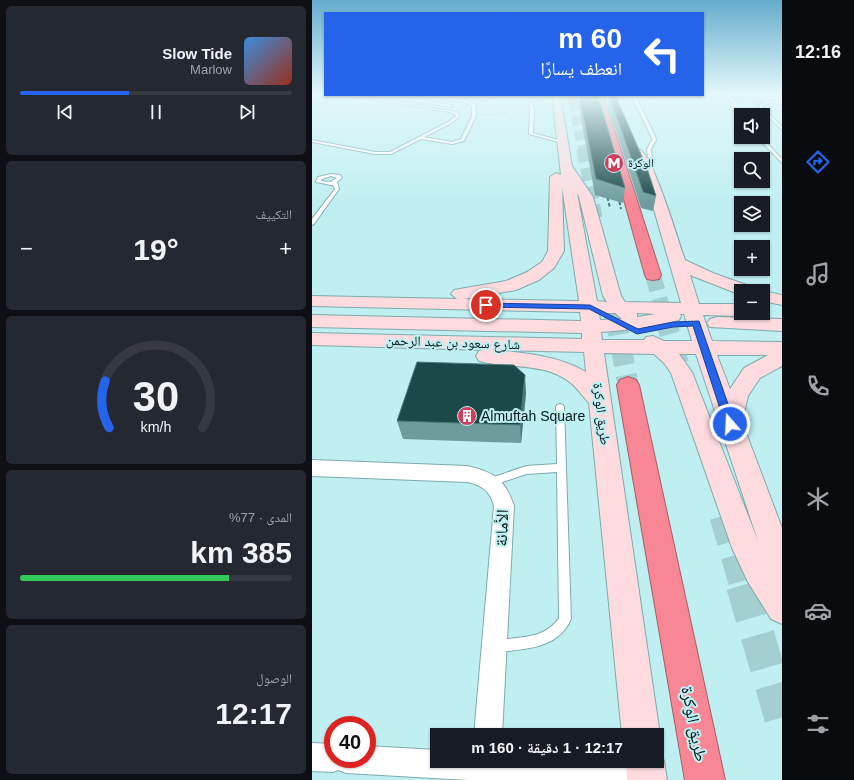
<!DOCTYPE html>
<html lang="ar">
<head>
<meta charset="utf-8">
<style>
	body { margin:0; font-family:Helvetica,"Noto Naskh Arabic",sans-serif; background:#242831; color:#f1f3f6; direction:rtl; height:100vh; display:flex; flex-direction:column; font-size:15px; white-space:nowrap }
	* { box-sizing:border-box; margin:0 }
	p { font-size:13px; color:#9ea1a6 }
	.icon { flex:none; width:22px; height:22px; fill:none; stroke:currentColor; stroke-width:2; stroke-linecap:round; stroke-linejoin:round }
	.map { position:relative; flex:1; overflow:hidden; direction:ltr }
	.drawer { display:flex; flex-direction:column; gap:6px; padding:6px; background:#0d0f14; width:312px }
	.drawer>* { flex:none }
	.guide { position:absolute; left:12px; top:12px; width:380px; height:84px; border-radius:0px; box-shadow:0 1px 3px #0004; direction:rtl; background:#2563eb; color:#fff; overflow:hidden }
	.fabs { position:absolute; left:422px; top:108px; display:grid; gap:8px }
	.fabs a { display:grid; place-items:center; width:36px; height:36px; border-radius:0px; background:#171b24; box-shadow:0 1px 3px #0004; font-size:20px }
	.speed { position:absolute; left:12px; top:716px; display:flex; gap:8px; font-size:20px; font-weight:700; text-align:center }
	.speed>* { display:grid; place-content:center; width:52px; height:52px; border-radius:50%; background:#171b24; box-shadow:0 1px 3px #0004; line-height:1 }
	.speed .limit { border:6px solid #d22; background:#fff; color:#111 }
	.pin { position:absolute; display:grid; place-items:center; width:34px; height:34px; color:#fff; margin:-17px; border:2px solid #fff; border-radius:50%; box-shadow:0 1px 4px #0007 }
	.me { position:absolute; width:44px; margin:-22px; rotate:341deg; stroke-linejoin:round; filter:drop-shadow(0 0 3px #0008) }
	.turn { display:flex; align-items:center; gap:14px; height:84px; padding:0 16px; font-size:18px }
	.turn .icon { width:52px; height:52px; stroke-width:2.5 }
	.turn b { display:block; font-size:28px; line-height:34px }
	.big { font-size:30px; font-weight:700; line-height:1.1 }
	.drawer .tile { flex:1; display:flex; flex-direction:column; justify-content:center; gap:6px; min-width:0; padding:0 14px; border-radius:6px; background:#242831 }
	.drawer .dial { align-items:center; gap:0 }
	.dial svg { height:104px; overflow:visible; fill:none; stroke:#363941; stroke-width:7; stroke-linecap:round; text-anchor:middle }
	.dial text { fill:#f1f3f6; stroke:none }
	.song { display:flex; align-items:center; gap:12px }
	.cover { width:48px; height:48px; border-radius:6px; background:linear-gradient(135deg,hsl(210 70% 55%),hsl(10 70% 35%)) }
	.played { height:4px; border-radius:2px; background:linear-gradient(90deg,#2563eb 40%,#363941 40%) }
	.keys { display:flex; justify-content:space-around; direction:ltr }
	.heat { display:flex; justify-content:space-between; align-items:center; font-size:22px; direction:ltr }
	.charge { height:6px; border-radius:3px; background:linear-gradient(90deg,#34c759 77%,#363941 0) }
	.trip { position:absolute; left:118px; top:728px; width:234px; height:40px; border-radius:0px; background:#171b24; box-shadow:0 1px 3px #0004; font-weight:700; line-height:40px; text-align:center; direction:rtl }
	main { display:flex; flex:1; min-height:0 }
	.menu { display:flex; flex-direction:column; width:72px; justify-content:space-around; align-items:center; background:#090b0e; color:#9ea1a6 }
	.menu .icon { width:28px; height:28px }
	.menu .on { color:#2563eb }
	.menu b { font-size:18px; color:#f1f3f6 }
	.map>svg:first-child { display:block }
</style>
</head>
<body>
<main>
<nav class="menu">
<b>12:16</b>
<svg class="icon on" aria-label="directions" viewBox="0 0 24 24"><path d="M12 3l9 9-9 9-9-9zM9 14v-3h6M13 9l2 2-2 2"/></svg>
<svg class="icon" aria-label="music" viewBox="0 0 24 24"><path d="M9 18V5l10-2v13"/><circle cx="6" cy="18" r="3"/><circle cx="16" cy="16" r="3"/></svg>
<svg class="icon" aria-label="phone" viewBox="0 0 24 24"><path d="M5 4h4l2 5-3 2q2 4 5 5l2-3 5 2v4C11 20 4 13 5 4z"/></svg>
<svg class="icon" aria-label="climate" viewBox="0 0 24 24"><path d="M12 3v18M4 7l16 10M4 17L20 7"/></svg>
<svg class="icon" aria-label="car" viewBox="0 0 24 24"><path d="M5 17H2v-5l4-1 3-4h7l3 4 3 1v5h-3M9 17h6M6 11h13"/><circle cx="7" cy="17" r="2"/><circle cx="17" cy="17" r="2"/></svg>
<svg class="icon" aria-label="filters" viewBox="0 0 24 24"><path d="M4 7h16M4 17h16"/><circle cx="9" cy="7" r="2"/><circle cx="15" cy="17" r="2"/></svg>
</nav>
<div class="map">
<svg width="470" height="780" viewBox="0 0 470 780">
	<rect width="100%" height="100%" fill="#c0eff1"/>
	<g fill="none" stroke-linecap="round" stroke-linejoin="round">
		<path stroke="#a4cfd1" stroke-width="10" stroke-dasharray="10 5" stroke-linecap="butt" d="M261,101L271,150"/>
		<path stroke="#a4cfd1" stroke-width="13" stroke-dasharray="13 6" stroke-linecap="butt" d="M271,149L285,223"/>
		<path stroke="#a4cfd1" stroke-width="16" stroke-dasharray="16 8" stroke-linecap="butt" d="M341,275L352,315
			M297,284L303,315"/>
		<path stroke="#a4cfd1" stroke-width="21" stroke-dasharray="21 10" stroke-linecap="butt" d="M303,314L316,385
			M352,314L368,370"/>
		<path stroke="#a4cfd1" stroke-width="27" stroke-dasharray="27 14" stroke-linecap="butt" d="M411,516L431,586"/>
		<path stroke="#a4cfd1" stroke-width="34" stroke-dasharray="34 18" stroke-linecap="butt" d="M431,585L470,720"/>
		<defs>
			<path id="lane" d="M391,94L470,102V104L458,103L450,106L470,127V130L446,106L454,102L419,98L425,103L423,108L429,115V118L419,108L421,103L414,98L391,95Z
				M34,95H42L145,112L148,116L138,124L112,137L140,142L149,139L160,116V106L154,103L104,95C119,95 152,98 164,105V116L152,141L140,144L109,139L79,154H63L0,142V140L63,152H78L136,122L144,116L143,114L137,112Z
				M177,95H182L172,100L152,99L171,98Z
				M233,95L236,96L220,102L222,110L221,133L250,141V143L217,134L218,110L216,102Z
				M319,95H323L343,136L344,140L339,149L342,178L338,177L335,149L340,140L339,136Z
				M97,98L139,105L141,106L139,107L96,100Z
				M445,137H449L470,159V163Z
				M19,174L28,175L30,178L25,182L27,189L2,224L0,225V219L23,189L21,185H19L4,182L6,177ZM19,176L25,178L18,182L9,181L10,179Z
				M248,404L251,405L252,407L259,619C246,649 213,649 185,652L181,650L179,646L181,642L185,640C208,637 233,639 247,618L245,472L214,474L179,486L176,485L174,482L176,479L214,466L245,464L244,407L245,405Z"/>
			<path id="street" d="M0,460L155,466C182,472 193,479 202,506L190,735H162L182,506C178,491 170,485 155,482L0,476Z
				M0,743L21,744V759H55V746L125,750V761L334,762L344,766L348,776L347,780H156L34,773L26,770L21,772L0,771Z"/>
			<path id="secondary" d="M240,95H248L260,166L281,197L309,296L313,302L369,303L334,182L321,152L327,149C340,152 367,243 373,260L401,273L440,287L443,291H429V295L378,275L387,304H429V313H436L429,316L391,315L400,341L470,342V366L448,378L436,396L430,422L470,528V624L459,619L436,582L420,548L359,373L352,363L342,354L292,353L348,735L345,741V735H310L277,403C271,397 267,390 260,384C235,362 197,369 167,361L164,356L167,351L172,350L0,345V333L270,339V333L0,327V315L269,321L268,312L0,306V296L145,299L139,294L142,290L194,281L215,272L230,262L236,251L238,177L244,173L249,175ZM250,187L267,301L152,299L204,290L227,280L242,268L252,251ZM265,193L267,197L291,296L295,302L285,301ZM287,313H303L310,319L288,320ZM325,313L344,314L325,317ZM368,314H372L380,341H352L341,336L334,337L332,340H290L289,332C316,330 341,327 367,320L369,316ZM183,350L272,352L274,372C247,356 214,353 183,350ZM367,354H384L446,541L380,372ZM405,355H456L432,368L418,389Z
				M450,291H451L470,295V305L451,301Z
				M405,317L470,319V331L398,327L395,323L398,319Z
				M345,747L352,761L355,780H315L314,761H345Z"/>
			<path id="highway" d="M256,95H264V103H258Z
				M283,95H291L349,275L347,279L341,280L335,279L333,275Z
				M316,377L324,380L327,385L413,780H373L305,385L308,380Z"/>
		</defs>
		<use href="#lane" stroke="#7eabac" stroke-width="2"/>
		<use href="#street" stroke="#7eabac" stroke-width="2"/>
		<use href="#secondary" stroke="#7eabac" stroke-width="2"/>
		<use href="#highway" stroke="#a46069" stroke-width="2"/>
		<path stroke="#6e9092" stroke-width="1" stroke-dasharray="1 1.5" stroke-linecap="butt" d="M334,99H349
			M172,115L196,112"/>
		<use href="#lane" fill="#fff" fill-rule="evenodd"/>
		<use href="#street" fill="#fff" fill-rule="evenodd"/>
		<use href="#secondary" fill="#fddbdf" fill-rule="evenodd"/>
		<use href="#highway" fill="#f88694" fill-rule="evenodd"/>
		<path stroke="#567476" stroke-width="2" stroke-dasharray="3.5 2" stroke-linecap="butt" d="M293,187L298,208
			M305,191L309,209"/>
	</g>
	<path fill="#6e9c9d" d="M266,95H286L313,188L311,203L283,195L266,101Z
		M297,95H303L344,196L341,211L329,208L296,106Z
		M214,393L209,443L91,439L85,421Z"/>
	<path fill="#4c7a7b" d="M213,375L214,393L209,443L208,425Z"/>
	<path fill="#1b4849" stroke="#4c7a7b" d="M267,95H286L313,188L284,179Z
		M297,95H303L335,168L344,196L331,192Z
		M105,362L202,365L213,375L208,425L85,421Z"/>
	<linearGradient id="sky" x2="0" y2="1"><stop stop-color="#64accd"/><stop offset="0.46" stop-color="#e3f8f9"/><stop offset="1" stop-color="#e3f8f9" stop-opacity="0"/></linearGradient>
	<rect width="470" height="203" fill="url(#sky)"/>
	<path fill="#2563eb" stroke="#184099" d="M171,303L278,305L326,329L361,322L387,321L423,424L418,427L413,424L381,326L361,327L325,334L277,309L174,307H171Z"/>
	<defs>
		<symbol id="metro-disc" viewBox="-11 -11 22 22"><circle r="9.5" fill="#cf3f5c" stroke="#c0eff1"/><path d="M-5.5 5V-5H-3L0 0L3-5H5.5V5H3V-.5L0 4L-3-.5V5Z" fill="#fff"/></symbol>
		<symbol id="building-disc" viewBox="-11 -11 22 22"><circle r="9.5" fill="#cf3f5c" stroke="#c0eff1"/><path d="M-4-6H4V6H1V3H-1V6H-4ZM-2.5-4.3h1.7v1.8h-1.7ZM.8-4.3h1.7v1.8H.8ZM-2.5-1h1.7V.8h-1.7ZM.8-1h1.7V.8H.8Z" fill="#fff"/></symbol>
	</defs>
	<g fill-rule="evenodd">
		<use href="#metro-disc" x="291" y="152" width="22" height="22"/>
		<use href="#building-disc" x="144" y="405" width="22" height="22"/>
	</g>
	<g text-anchor="middle" dominant-baseline="central" stroke-width="4" stroke-linejoin="round" paint-order="stroke">
		<g font-size="12" fill="#07191a" stroke="#c0eff1" text-anchor="start">
			<text x="316" y="163">الوكرة</text>
		</g>
		<g font-size="14" fill="#07191a" stroke="#c0eff1">
			<text transform="translate(141 342) rotate(2)">شارع سعود بن عبد الرحمن</text>
			<text transform="translate(290 414) rotate(83)">طريق الوكرة</text>
		</g>
		<g font-size="14" fill="#07191a" stroke="#c0eff1" text-anchor="start">
			<text x="169" y="416">Almuftah Square</text>
		</g>
		<g font-size="17" fill="#07191a" stroke="#c0eff1">
			<text transform="translate(190 528) rotate(-88)">الأمانة</text>
			<text transform="translate(382 724) rotate(79)">طريق الوكرة</text>
		</g>
	</g>
</svg>
<div class="fabs">
<a><svg class="icon" aria-label="sound" viewBox="0 0 24 24"><path d="M4 9h4l5-4v14l-5-4H4zM17 9q2 3 0 6"/></svg></a>
<a><svg class="icon" aria-label="search" viewBox="0 0 24 24"><circle cx="10" cy="10" r="6"/><path d="M15 15l6 6"/></svg></a>
<a><svg class="icon" aria-label="layers" viewBox="0 0 24 24"><path d="M12 4l9 5-9 5-9-5zM3 14l9 5 9-5"/></svg></a>
<a>+</a>
<a>−</a>
</div>
<div class="speed"><div class="limit">40</div></div>
<div class="pin" style="left:174px;top:305px;background:#d93025"><svg class="icon" aria-label="arrive" viewBox="0 0 24 24"><path d="M6 21V4h12l-3 4 3 4H6"/></svg></div>
<svg class="me" style="left:418px;top:424px" viewBox="-20 -20 40 40"><circle r="17" fill="#2563eb" stroke="#fff" stroke-width="3"/><path d="M0-11L8 9 0 5-8 9z" fill="#fff"/></svg>
<div class="trip">12:17 · 1 دقيقة · 160 m</div>
<div class="guide">
<div class="turn"><svg class="icon" aria-label="left" viewBox="0 0 24 24"><path d="M17 20v-9H6M10 6l-5 5 5 5"/></svg><div><b>60 m</b>انعطف يسارًا</div></div>
</div>
</div>
<section class="drawer">
<div class="tile">
<div class="song"><i class="cover"></i><div><b>Slow Tide</b><p>Marlow</p></div></div>
<div class="played"></div>
<div class="keys"><svg class="icon" aria-label="previous" viewBox="0 0 24 24"><path d="M18 5L8 12l10 7zM5 5v14"/></svg><svg class="icon" aria-label="pause" viewBox="0 0 24 24"><path d="M8 5v14M16 5v14"/></svg><svg class="icon" aria-label="next" viewBox="0 0 24 24"><path d="M6 5l10 7-10 7zM19 5v14"/></svg></div>
</div>
<div class="tile"><p>التكييف</p>
<div class="heat"><a>−</a><b class="big">19°</b><a>+</a></div>
</div>
<div class="tile dial"><svg viewBox="0 0 100 80">
<path d="M14 69A42 42 0 1 1 86 69"/>
<path d="M14 69A42 42 0 0 1 11 33" stroke="#2563eb"/>
<text x="50" y="56" font-size="32" font-weight="700">30</text>
<text x="50" y="72" font-size="11">km/h</text>
</svg></div>
<div class="tile"><p>المدى · 77%</p><b class="big">385 km</b><div class="charge"></div></div>
<div class="tile"><p>الوصول</p><b class="big">12:17</b></div>
</section>
</main>
</body>
</html>
